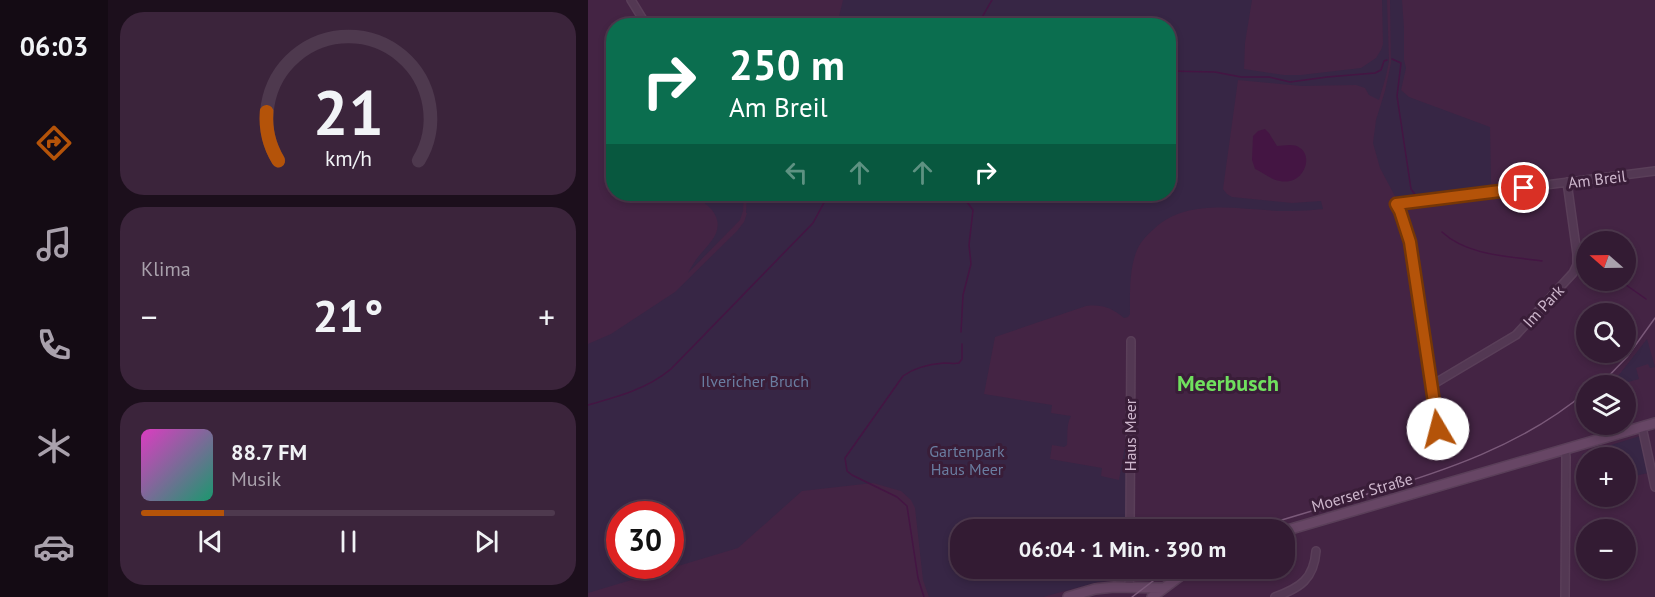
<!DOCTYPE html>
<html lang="de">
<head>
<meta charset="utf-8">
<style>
	body { margin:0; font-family:"PT Sans",sans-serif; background:#3b243b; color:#f1f3f6; height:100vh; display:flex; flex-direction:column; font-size:22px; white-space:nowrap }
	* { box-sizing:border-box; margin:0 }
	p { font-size:20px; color:#a9a1ac }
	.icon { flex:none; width:33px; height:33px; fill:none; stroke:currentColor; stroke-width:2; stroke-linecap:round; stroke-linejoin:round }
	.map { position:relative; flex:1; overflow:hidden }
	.details { display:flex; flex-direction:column; gap:12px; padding:12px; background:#1c0f1c; width:480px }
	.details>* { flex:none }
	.banner { position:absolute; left:18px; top:18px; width:570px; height:183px; border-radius:24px; box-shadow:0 3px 9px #0003,0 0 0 2px #4e394e; background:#0b6e4f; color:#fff; overflow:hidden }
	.needle { width:39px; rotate:290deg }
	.controls { position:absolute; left:988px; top:231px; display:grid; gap:12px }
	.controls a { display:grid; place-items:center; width:60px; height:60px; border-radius:50%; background:#331b33; box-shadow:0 3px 9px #0003,0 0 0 2px #4e394e; font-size:30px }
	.speed { position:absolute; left:18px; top:501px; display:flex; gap:12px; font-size:30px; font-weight:700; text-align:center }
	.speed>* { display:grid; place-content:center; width:78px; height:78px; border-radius:50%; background:#331b33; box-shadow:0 3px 9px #0003,0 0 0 2px #4e394e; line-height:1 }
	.speed .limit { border:9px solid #d22; background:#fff; color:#111 }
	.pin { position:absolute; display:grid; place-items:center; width:51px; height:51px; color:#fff; margin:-26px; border:3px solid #fff; border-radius:50%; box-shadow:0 2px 6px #0007 }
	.me { position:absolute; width:66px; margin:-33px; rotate:352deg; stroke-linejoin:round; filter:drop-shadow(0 0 4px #0008) }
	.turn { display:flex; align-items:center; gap:21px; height:126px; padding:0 24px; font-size:27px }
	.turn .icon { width:78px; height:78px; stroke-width:2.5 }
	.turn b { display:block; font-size:42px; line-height:51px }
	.lanes { display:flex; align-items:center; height:57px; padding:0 24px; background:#0003; justify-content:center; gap:30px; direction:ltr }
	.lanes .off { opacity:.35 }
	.big { font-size:45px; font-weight:600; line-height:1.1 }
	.details .widget { flex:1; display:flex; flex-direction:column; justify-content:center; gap:9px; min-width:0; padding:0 21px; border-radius:24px; background:#3b243b }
	.details .dial { align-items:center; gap:0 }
	.dial svg { height:156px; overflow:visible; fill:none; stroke:#4e394e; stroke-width:7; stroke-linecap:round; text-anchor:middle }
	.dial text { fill:#f1f3f6; stroke:none }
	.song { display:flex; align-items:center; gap:18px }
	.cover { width:72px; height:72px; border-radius:9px; background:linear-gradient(135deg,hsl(310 70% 55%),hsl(160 70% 35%)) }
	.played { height:6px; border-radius:3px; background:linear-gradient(90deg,#b45309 20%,#4e394e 20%) }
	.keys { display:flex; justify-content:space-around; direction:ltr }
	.heat { display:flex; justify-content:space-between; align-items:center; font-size:33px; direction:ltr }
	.trip { position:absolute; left:362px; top:519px; width:345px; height:60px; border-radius:24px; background:#331b33; box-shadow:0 3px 9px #0003,0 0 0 2px #4e394e; font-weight:600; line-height:60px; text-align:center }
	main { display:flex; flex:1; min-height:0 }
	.tabs { display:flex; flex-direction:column; width:108px; justify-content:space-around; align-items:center; background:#140b14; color:#a9a1ac }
	.tabs .icon { width:42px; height:42px }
	.tabs .active { color:#b45309 }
	.tabs b { font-size:27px; color:#f1f3f6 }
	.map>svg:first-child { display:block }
</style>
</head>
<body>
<main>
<nav class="tabs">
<b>06:03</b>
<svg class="icon active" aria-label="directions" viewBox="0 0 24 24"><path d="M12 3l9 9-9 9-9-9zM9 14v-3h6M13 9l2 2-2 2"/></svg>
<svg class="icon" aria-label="music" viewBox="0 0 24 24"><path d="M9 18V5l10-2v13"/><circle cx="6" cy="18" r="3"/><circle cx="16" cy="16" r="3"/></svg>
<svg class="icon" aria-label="phone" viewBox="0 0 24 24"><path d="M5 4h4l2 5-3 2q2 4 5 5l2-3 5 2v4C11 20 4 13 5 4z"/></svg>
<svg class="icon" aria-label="climate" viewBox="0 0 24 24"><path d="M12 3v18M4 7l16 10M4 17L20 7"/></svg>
<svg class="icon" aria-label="car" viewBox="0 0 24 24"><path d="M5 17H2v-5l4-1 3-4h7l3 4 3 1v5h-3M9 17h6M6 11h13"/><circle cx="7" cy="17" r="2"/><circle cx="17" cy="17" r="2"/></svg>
</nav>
<section class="details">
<div class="widget dial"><svg viewBox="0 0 100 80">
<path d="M14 69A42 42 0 1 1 86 69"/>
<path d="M14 69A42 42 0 0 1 8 44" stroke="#b45309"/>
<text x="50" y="56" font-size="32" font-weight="700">21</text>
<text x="50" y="72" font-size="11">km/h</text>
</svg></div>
<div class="widget"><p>Klima</p>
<div class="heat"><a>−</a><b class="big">21°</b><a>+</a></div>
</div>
<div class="widget">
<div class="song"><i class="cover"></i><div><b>88.7 FM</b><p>Musik</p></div></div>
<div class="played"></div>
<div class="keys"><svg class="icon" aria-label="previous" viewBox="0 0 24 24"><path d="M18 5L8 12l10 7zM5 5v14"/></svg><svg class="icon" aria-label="pause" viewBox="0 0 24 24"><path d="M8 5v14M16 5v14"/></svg><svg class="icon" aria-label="next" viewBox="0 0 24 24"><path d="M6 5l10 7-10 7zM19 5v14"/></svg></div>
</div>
</section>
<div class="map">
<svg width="1067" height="597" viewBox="0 0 1067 597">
	<rect width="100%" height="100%" fill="#442444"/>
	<path fill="#372645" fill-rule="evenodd" d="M255,0H664L657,43L656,69L696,75H713L773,68L788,58L793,50L795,44L794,0H799L801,61L798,76L791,100L781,95L777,88L768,85L714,86L650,80L635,189L639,194L644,197L704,203L733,201L735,209C724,210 714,211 703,211C658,212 602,195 566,229C559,235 553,241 549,250C541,269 542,294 542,314L540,317L536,318C524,308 514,304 498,306L407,337L396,394L464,405L463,413L483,416C478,425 480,435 479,445L476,447L464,445L462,459L514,468L513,476L531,480L537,446L542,445L541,529L372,530V568L540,569V575L535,580L510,582L455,597H341L335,580L327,508L323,500L313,491L285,483L214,491L150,548L0,593V344L23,334L87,292L149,231L156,222L159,213H158L159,194H580V26L249,25ZM32,514H82V566H32Z
		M802,0H814L816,28V60L818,68L813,90L821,97L902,127L903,182L902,189L814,201L808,198L792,168L785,143L788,120L797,91L803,63Z
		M106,194H117C127,203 135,195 145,194C149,193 152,194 156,194L155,211L152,220L100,273C103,268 106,262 110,257C121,243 139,230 124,210C119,204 111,199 106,194Z
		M1059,339L1067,367L1062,368L1060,364L1048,368L1051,379L1033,384V385H1023Z
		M1052,436L1060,473L1038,478V458H999V462L996,461L994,454Z"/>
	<path fill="#441543" d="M677,129L681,133L689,146C696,146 706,143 712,148C726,157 715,186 692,181C683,180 675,172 667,169L664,160L665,136L670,131Z"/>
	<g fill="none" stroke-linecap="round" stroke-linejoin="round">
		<path stroke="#441543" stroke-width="1.5" d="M389,26L404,0
			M804,59L813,63L809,96L823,189L828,196
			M580,71L627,72L653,77H681L702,82L739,77L787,73L793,70L796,61L799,60
			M854,232C880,256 920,256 954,261
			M998,264H999
			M1031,280L1058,299
			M373,332L375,295L383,264L381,245L385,210L379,202L380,194
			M0,405C29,397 59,389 83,369L225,223L238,199
			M336,597L330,578L319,506L309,497L264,475L259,471L257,458L315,376C326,368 342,364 356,363C362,363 366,364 371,363L374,359V344"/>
		<defs>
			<path id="minor" d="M43,0L59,26
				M844,385L928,335L985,273L989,265V254L979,182
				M1054,427L1067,487
				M853,447L822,242L812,211L808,204L1067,171
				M977,450L978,457L977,597
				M542,530L543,341
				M541,587L542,568
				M687,597C712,588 726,579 728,551"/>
			<path id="secondary" d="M696,531L1067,423
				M480,597L507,589L526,587L574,588
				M564,597L603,568"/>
		</defs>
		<use href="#minor" stroke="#5a3f59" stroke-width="10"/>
		<use href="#secondary" stroke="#5a3f59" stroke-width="12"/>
		<use href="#minor" stroke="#533853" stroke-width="7"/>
		<use href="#secondary" stroke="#674665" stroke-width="9"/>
		<path stroke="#7b5a7a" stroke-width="1.5" d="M1011,386L1039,357L1067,318
			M661,530C700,518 738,507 776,495C854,472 936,445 999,391
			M544,597L582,568"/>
	</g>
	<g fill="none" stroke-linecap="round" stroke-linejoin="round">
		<defs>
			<path id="route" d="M850,429L822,242L812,211L808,204L936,188"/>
		</defs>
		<use href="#route" stroke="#753606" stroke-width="15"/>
		<use href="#route" stroke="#b45309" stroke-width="10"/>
	</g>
	<g text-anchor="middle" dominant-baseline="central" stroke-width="6" stroke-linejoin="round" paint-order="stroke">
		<g font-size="16" fill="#cdb6cc" stroke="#391d38">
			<text transform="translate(1009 179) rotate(-7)">Am Breil</text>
			<text transform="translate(955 306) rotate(-47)">Im Park</text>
			<text transform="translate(542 435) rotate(-90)">Haus Meer</text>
			<text transform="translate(774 492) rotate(-16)">Moerser Straße</text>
		</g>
		<g font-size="16" fill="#6a7da0" stroke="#391d38">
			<text x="167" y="381">Ilvericher Bruch</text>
			<text x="379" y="451">Gartenpark<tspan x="379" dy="18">Haus Meer</tspan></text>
		</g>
		<g font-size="22" font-weight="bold" fill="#70e05e" stroke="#391d38">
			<text x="640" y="383">Meerbusch</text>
		</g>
	</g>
</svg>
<div class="controls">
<a><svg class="needle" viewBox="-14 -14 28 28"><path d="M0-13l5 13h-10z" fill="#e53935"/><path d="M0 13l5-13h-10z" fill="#a9a1ac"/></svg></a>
<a><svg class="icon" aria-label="search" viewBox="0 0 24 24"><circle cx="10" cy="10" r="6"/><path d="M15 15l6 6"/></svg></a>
<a><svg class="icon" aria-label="layers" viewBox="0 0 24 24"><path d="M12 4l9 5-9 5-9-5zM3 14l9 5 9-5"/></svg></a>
<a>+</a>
<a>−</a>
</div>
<div class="speed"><div class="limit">30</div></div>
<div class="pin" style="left:936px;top:188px;background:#d93025"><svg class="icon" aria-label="arrive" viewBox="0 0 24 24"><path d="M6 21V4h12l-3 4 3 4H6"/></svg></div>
<svg class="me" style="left:850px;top:429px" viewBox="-20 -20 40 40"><circle r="19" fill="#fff"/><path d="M0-13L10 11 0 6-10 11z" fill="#b45309"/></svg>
<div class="trip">06:04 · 1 Min. · 390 m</div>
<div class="banner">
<div class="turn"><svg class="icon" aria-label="right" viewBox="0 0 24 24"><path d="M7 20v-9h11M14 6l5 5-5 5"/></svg><div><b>250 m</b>Am Breil</div></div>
<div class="lanes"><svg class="icon off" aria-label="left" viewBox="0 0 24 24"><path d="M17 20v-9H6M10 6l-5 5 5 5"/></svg><svg class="icon off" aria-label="ahead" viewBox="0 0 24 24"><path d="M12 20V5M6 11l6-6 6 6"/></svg><svg class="icon off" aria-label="ahead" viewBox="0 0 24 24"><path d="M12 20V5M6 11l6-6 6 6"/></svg><svg class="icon" aria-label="right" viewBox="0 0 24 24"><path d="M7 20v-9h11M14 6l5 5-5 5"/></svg></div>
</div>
</div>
</main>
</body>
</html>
